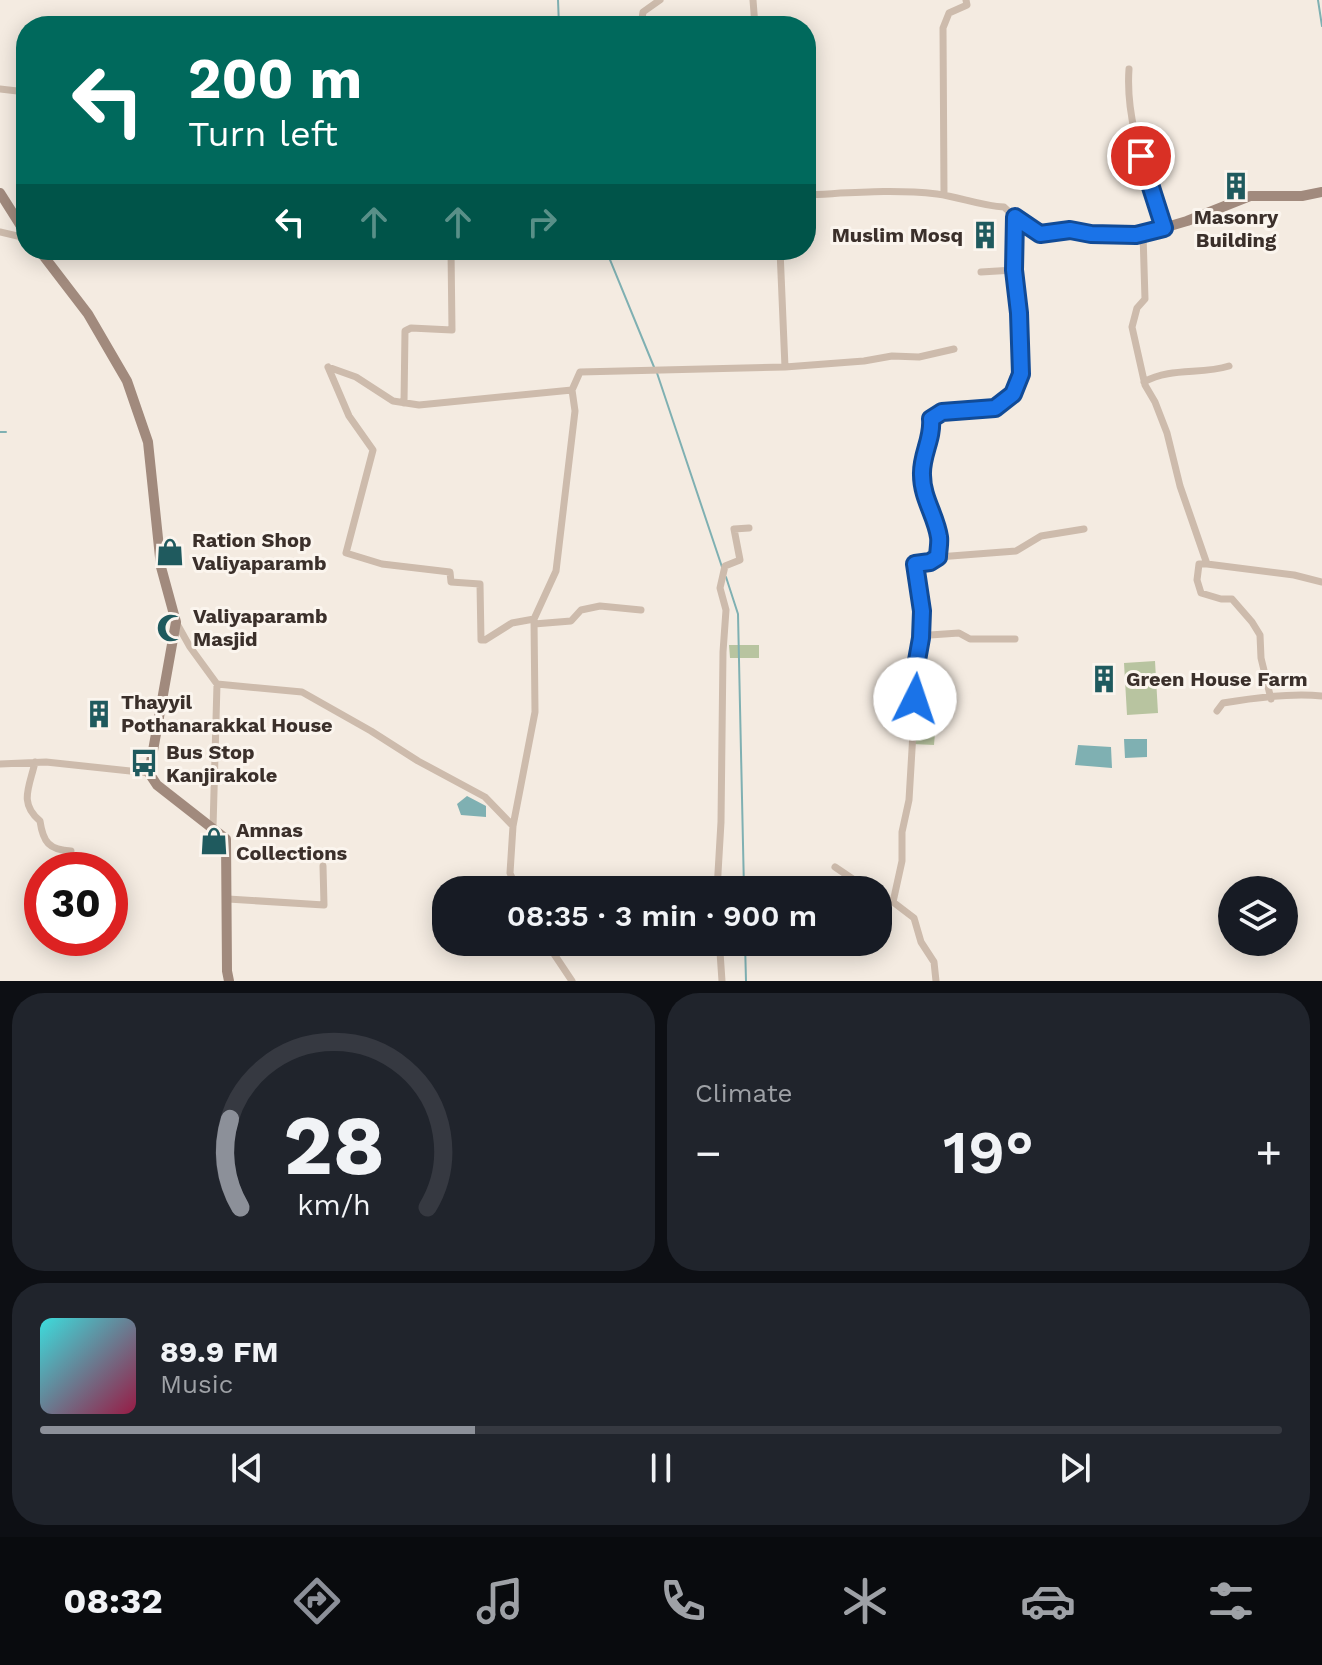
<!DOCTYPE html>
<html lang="en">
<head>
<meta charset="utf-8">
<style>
	body { margin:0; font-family:"Work Sans",sans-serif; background:#20242c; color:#f1f3f6; height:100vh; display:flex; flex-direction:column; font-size:30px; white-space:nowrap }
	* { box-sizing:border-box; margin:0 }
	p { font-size:26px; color:#9ea1a6 }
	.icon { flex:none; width:44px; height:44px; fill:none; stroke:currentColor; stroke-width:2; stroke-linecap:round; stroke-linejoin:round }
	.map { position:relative; height:981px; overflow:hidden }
	.sheet { display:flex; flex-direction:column; gap:12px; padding:12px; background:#0d0f14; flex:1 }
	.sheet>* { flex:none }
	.banner { position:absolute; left:16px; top:16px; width:800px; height:244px; border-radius:32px; box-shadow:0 4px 20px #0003; background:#00695c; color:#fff; overflow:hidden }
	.fabs { position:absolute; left:1218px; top:876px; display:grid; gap:16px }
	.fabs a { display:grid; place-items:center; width:80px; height:80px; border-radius:50%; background:#171b24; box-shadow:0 4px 20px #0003; font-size:40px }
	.speed { position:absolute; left:24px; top:852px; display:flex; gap:16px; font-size:40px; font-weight:700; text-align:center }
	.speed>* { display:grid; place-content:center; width:104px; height:104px; border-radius:50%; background:#171b24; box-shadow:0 4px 20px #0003; line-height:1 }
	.speed .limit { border:12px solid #d22; background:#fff; color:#111 }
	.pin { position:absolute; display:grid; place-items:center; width:68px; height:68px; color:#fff; margin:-34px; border:4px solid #fff; border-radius:50%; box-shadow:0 2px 8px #0007 }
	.me { position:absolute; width:88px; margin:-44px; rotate:4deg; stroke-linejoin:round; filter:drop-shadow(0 0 6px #0008) }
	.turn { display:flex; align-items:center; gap:28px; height:168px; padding:0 40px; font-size:36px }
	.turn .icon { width:104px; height:104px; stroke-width:2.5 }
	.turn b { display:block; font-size:56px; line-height:68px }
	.lanes { display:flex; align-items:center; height:76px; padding:0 40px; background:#0003; justify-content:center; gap:40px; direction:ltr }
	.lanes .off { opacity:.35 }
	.big { font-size:60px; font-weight:600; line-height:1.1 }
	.sheet .card { flex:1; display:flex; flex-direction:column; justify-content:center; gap:12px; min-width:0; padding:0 28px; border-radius:32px; background:#20242c }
	.sheet .dial { align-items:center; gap:0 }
	.dial svg { height:208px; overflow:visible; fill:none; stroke:#363941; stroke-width:7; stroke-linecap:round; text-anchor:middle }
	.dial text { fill:#f1f3f6; stroke:none }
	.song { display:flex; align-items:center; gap:24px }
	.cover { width:96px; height:96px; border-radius:12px; background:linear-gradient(135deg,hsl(180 70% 55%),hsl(340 70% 35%)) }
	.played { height:8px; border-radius:4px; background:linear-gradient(90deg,#8c9099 35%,#363941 35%) }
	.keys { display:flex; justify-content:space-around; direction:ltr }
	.heat { display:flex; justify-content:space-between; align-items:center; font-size:44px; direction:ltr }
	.sheet .tiles { flex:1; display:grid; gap:12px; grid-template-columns:1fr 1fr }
	.card:last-child { grid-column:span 2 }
	.trip { position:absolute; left:432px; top:876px; width:460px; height:80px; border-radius:32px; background:#171b24; box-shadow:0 4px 20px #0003; font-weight:600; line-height:80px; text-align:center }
	.tab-bar { display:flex; height:128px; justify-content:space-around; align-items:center; background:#090b0e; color:#9ea1a6 }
	.tab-bar .icon { width:56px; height:56px }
	.tab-bar .current { color:#8c9099 }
	.tab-bar b { font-size:36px; color:#f1f3f6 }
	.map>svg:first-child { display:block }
</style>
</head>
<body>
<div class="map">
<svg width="1322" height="981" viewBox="0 0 1322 981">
	<rect width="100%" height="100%" fill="#f4ebe1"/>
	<path fill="#b8c4a0" d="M729,645H759V658H730Z
		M1155,661L1158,713L1127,715L1124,663Z
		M916,708L937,709L934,745L913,744Z"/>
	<path fill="#7fb0b2" d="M1124,739H1147V757L1125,758Z
		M1078,745L1111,747L1112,768L1075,765Z
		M467,796L486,806V817L461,815L457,804Z"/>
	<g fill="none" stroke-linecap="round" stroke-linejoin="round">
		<path stroke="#7fb0b2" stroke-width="2" d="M558,0L559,26
			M1318,0L1322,26
			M606,250L654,367
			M657,373L722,567
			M0,432H6
			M726,577L738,614L744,890
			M745,942L746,981"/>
		<path stroke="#cdbbac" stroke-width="7" d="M753,0L755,26
			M641,26L643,12L660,0
			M1129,69C1125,124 1148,176 1164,228
			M0,89L26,92
			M806,195C851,193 891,189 937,194C960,197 981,206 1004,207L1022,224L1040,234L1070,230L1091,234L1112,235
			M944,195L943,28L949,13L967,5L966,0
			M0,232L26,238
			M1143,234L1145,299L1137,308L1132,327L1145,385L1155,402L1167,433L1180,486L1207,564L1294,575L1322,582
			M780,250L785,367
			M981,272L1014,270
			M328,367L349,416L373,450L346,553L382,564L450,572L451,582L480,584L481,640H485L512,623L534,619
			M328,367L356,377L393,401L419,405L572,390
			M1144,382C1171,367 1201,375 1229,366
			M404,403L405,331L411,328L452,330L451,250
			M938,557L1016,551L1041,536L1084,529
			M1207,564H1199L1197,580L1201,593L1221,599H1232L1252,622L1260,635L1261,658L1271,699
			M176,622L190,647L217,684L302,692L371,731L418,761L485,797L513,826L510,873L517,890
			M534,624L571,621L581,610L600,606L641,610
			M921,633L930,635L959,633L970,639H1015
			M1217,711L1223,703C1252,698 1293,693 1322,696
			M35,762C30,786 18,803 40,821C43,842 49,850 71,851
			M0,764L46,762L149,773
			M513,826L535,712L534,619L556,571L575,411L572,390L580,372L785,367L864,361L892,356L919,357L954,349
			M213,828L217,684
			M835,867L869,890
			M717,890L721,822L723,652L726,610L720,588L725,566L740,560L734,529L749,528
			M878,896L893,902
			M228,899L324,905L323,866
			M546,942L572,981
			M714,942L720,952L722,981
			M936,981L934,962L921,942L914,918L893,902L902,861V832L909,800L915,699L920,676L916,666L921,638L922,611L915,564L930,562L938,557C938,551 940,543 939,537C936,516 922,498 922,475C921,454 933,439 931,419L942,412L995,408L1013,394L1021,374L1019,313L1014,270L1015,217"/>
		<path stroke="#a18a7d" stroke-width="10" d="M0,193L26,234
			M1112,235L1143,234L1187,221L1250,196H1302L1322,192
			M39,250L88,314L127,381L148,442L161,567L176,622L149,773L157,785L226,839L227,971L229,981"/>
	</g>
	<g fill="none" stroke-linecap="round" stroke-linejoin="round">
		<defs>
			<path id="route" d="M915,699L920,676L916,666L921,638L922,611L915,564L930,562L938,557C938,551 940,543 939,537C936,516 922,498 922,475C921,455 933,439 931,419L942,412L995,408L1013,394L1021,374L1019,313L1014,270L1015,217L1040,234L1070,230L1091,234L1136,235L1164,228L1141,156"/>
		</defs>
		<use href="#route" stroke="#114b97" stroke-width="20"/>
		<use href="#route" stroke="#1a73e8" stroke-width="14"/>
	</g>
	<defs>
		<symbol id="building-bare" viewBox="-9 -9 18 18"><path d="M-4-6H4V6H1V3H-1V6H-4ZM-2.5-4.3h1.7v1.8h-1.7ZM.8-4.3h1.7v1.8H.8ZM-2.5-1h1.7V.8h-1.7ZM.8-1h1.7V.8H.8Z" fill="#1f5a5e" stroke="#fbf5ee" stroke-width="2.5" paint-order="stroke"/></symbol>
		<symbol id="shop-bare" viewBox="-9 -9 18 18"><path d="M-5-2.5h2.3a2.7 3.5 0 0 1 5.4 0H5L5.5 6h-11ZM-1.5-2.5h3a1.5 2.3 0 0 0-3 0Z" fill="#1f5a5e" stroke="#fbf5ee" stroke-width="2.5" paint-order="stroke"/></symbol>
		<symbol id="mosque-bare" viewBox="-9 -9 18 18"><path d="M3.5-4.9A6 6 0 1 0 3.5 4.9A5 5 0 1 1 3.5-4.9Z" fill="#1f5a5e" stroke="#fbf5ee" stroke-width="2.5" paint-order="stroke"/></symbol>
		<symbol id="bus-bare" viewBox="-9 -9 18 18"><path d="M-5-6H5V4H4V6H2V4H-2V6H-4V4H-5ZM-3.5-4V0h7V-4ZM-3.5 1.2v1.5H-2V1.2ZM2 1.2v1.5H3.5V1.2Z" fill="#1f5a5e" stroke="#fbf5ee" stroke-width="2.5" paint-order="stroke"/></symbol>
	</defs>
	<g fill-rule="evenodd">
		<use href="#building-bare" x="1216" y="166" width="40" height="40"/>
		<use href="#building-bare" x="965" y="215" width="40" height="40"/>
		<use href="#shop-bare" x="150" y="532" width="40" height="40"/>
		<use href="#mosque-bare" x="151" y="608" width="40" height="40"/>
		<use href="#building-bare" x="1084" y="659" width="40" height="40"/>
		<use href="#building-bare" x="79" y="694" width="40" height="40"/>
		<use href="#bus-bare" x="124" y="743" width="40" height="40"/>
		<use href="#shop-bare" x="194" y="821" width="40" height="40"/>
	</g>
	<g text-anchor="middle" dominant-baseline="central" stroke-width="6" stroke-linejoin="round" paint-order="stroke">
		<g font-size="20" font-weight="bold" fill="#3b302b" stroke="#fbf5ee" text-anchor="start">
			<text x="1236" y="217" text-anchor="middle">Masonry<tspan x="1236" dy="23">Building</tspan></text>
			<text x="963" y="235" text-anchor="end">Muslim Mosq</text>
			<text x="192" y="540">Ration Shop<tspan x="192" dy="23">Valiyaparamb</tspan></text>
			<text x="193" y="616">Valiyaparamb<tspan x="193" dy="23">Masjid</tspan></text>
			<text x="1126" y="679">Green House Farm</text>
			<text x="121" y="702">Thayyil<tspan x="121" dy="23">Pothanarakkal House</tspan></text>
			<text x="166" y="752">Bus Stop<tspan x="166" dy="23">Kanjirakole</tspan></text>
			<text x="236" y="830">Amnas<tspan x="236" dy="23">Collections</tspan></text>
		</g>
	</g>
</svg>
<div class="fabs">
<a><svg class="icon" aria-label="layers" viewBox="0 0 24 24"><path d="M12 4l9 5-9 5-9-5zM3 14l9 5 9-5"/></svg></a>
</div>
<div class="speed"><div class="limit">30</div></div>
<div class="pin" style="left:1141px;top:156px;background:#d93025"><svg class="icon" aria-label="arrive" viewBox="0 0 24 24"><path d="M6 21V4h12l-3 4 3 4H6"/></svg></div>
<svg class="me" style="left:915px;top:699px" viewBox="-20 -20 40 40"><circle r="19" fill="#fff"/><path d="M0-13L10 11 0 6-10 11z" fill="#1a73e8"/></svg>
<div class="trip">08:35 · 3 min · 900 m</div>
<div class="banner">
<div class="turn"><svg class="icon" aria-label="left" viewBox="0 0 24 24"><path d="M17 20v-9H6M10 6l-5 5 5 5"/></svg><div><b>200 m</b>Turn left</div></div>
<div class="lanes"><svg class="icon" aria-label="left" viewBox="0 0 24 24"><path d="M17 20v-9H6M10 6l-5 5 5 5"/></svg><svg class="icon off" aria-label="ahead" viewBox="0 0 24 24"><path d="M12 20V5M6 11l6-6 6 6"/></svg><svg class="icon off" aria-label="ahead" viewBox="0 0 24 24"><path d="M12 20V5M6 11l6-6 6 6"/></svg><svg class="icon off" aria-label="right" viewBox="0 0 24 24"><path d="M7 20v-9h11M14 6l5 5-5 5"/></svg></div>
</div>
</div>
<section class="sheet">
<div class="tiles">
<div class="card dial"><svg viewBox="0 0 100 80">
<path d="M14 69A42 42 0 1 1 86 69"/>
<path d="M14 69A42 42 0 0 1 10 35" stroke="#8c9099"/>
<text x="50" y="56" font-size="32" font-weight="700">28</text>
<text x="50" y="72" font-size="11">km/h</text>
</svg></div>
<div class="card"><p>Climate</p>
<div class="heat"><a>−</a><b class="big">19°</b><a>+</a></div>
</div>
<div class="card">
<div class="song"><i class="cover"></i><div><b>89.9 FM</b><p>Music</p></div></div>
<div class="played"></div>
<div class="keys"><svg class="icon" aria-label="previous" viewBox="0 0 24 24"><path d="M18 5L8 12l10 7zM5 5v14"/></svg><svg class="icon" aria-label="pause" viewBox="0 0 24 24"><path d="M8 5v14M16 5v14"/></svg><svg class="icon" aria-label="next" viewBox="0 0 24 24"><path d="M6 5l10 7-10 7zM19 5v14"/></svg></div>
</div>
</div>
</section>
<nav class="tab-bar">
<b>08:32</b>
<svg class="icon current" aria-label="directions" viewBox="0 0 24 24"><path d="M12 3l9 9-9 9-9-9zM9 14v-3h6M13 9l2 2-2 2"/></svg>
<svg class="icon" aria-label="music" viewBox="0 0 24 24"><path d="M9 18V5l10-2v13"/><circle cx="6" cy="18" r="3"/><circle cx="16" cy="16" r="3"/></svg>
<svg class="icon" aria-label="phone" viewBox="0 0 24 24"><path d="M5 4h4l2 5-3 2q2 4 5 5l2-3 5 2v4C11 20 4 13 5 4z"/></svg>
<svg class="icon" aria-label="climate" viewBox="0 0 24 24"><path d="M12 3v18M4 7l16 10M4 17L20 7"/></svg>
<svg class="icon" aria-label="car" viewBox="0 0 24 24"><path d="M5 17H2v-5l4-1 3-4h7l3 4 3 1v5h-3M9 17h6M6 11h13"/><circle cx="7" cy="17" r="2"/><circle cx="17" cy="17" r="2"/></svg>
<svg class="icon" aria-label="filters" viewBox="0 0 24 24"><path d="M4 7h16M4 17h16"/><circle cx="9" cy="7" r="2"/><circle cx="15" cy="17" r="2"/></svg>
</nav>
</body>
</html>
